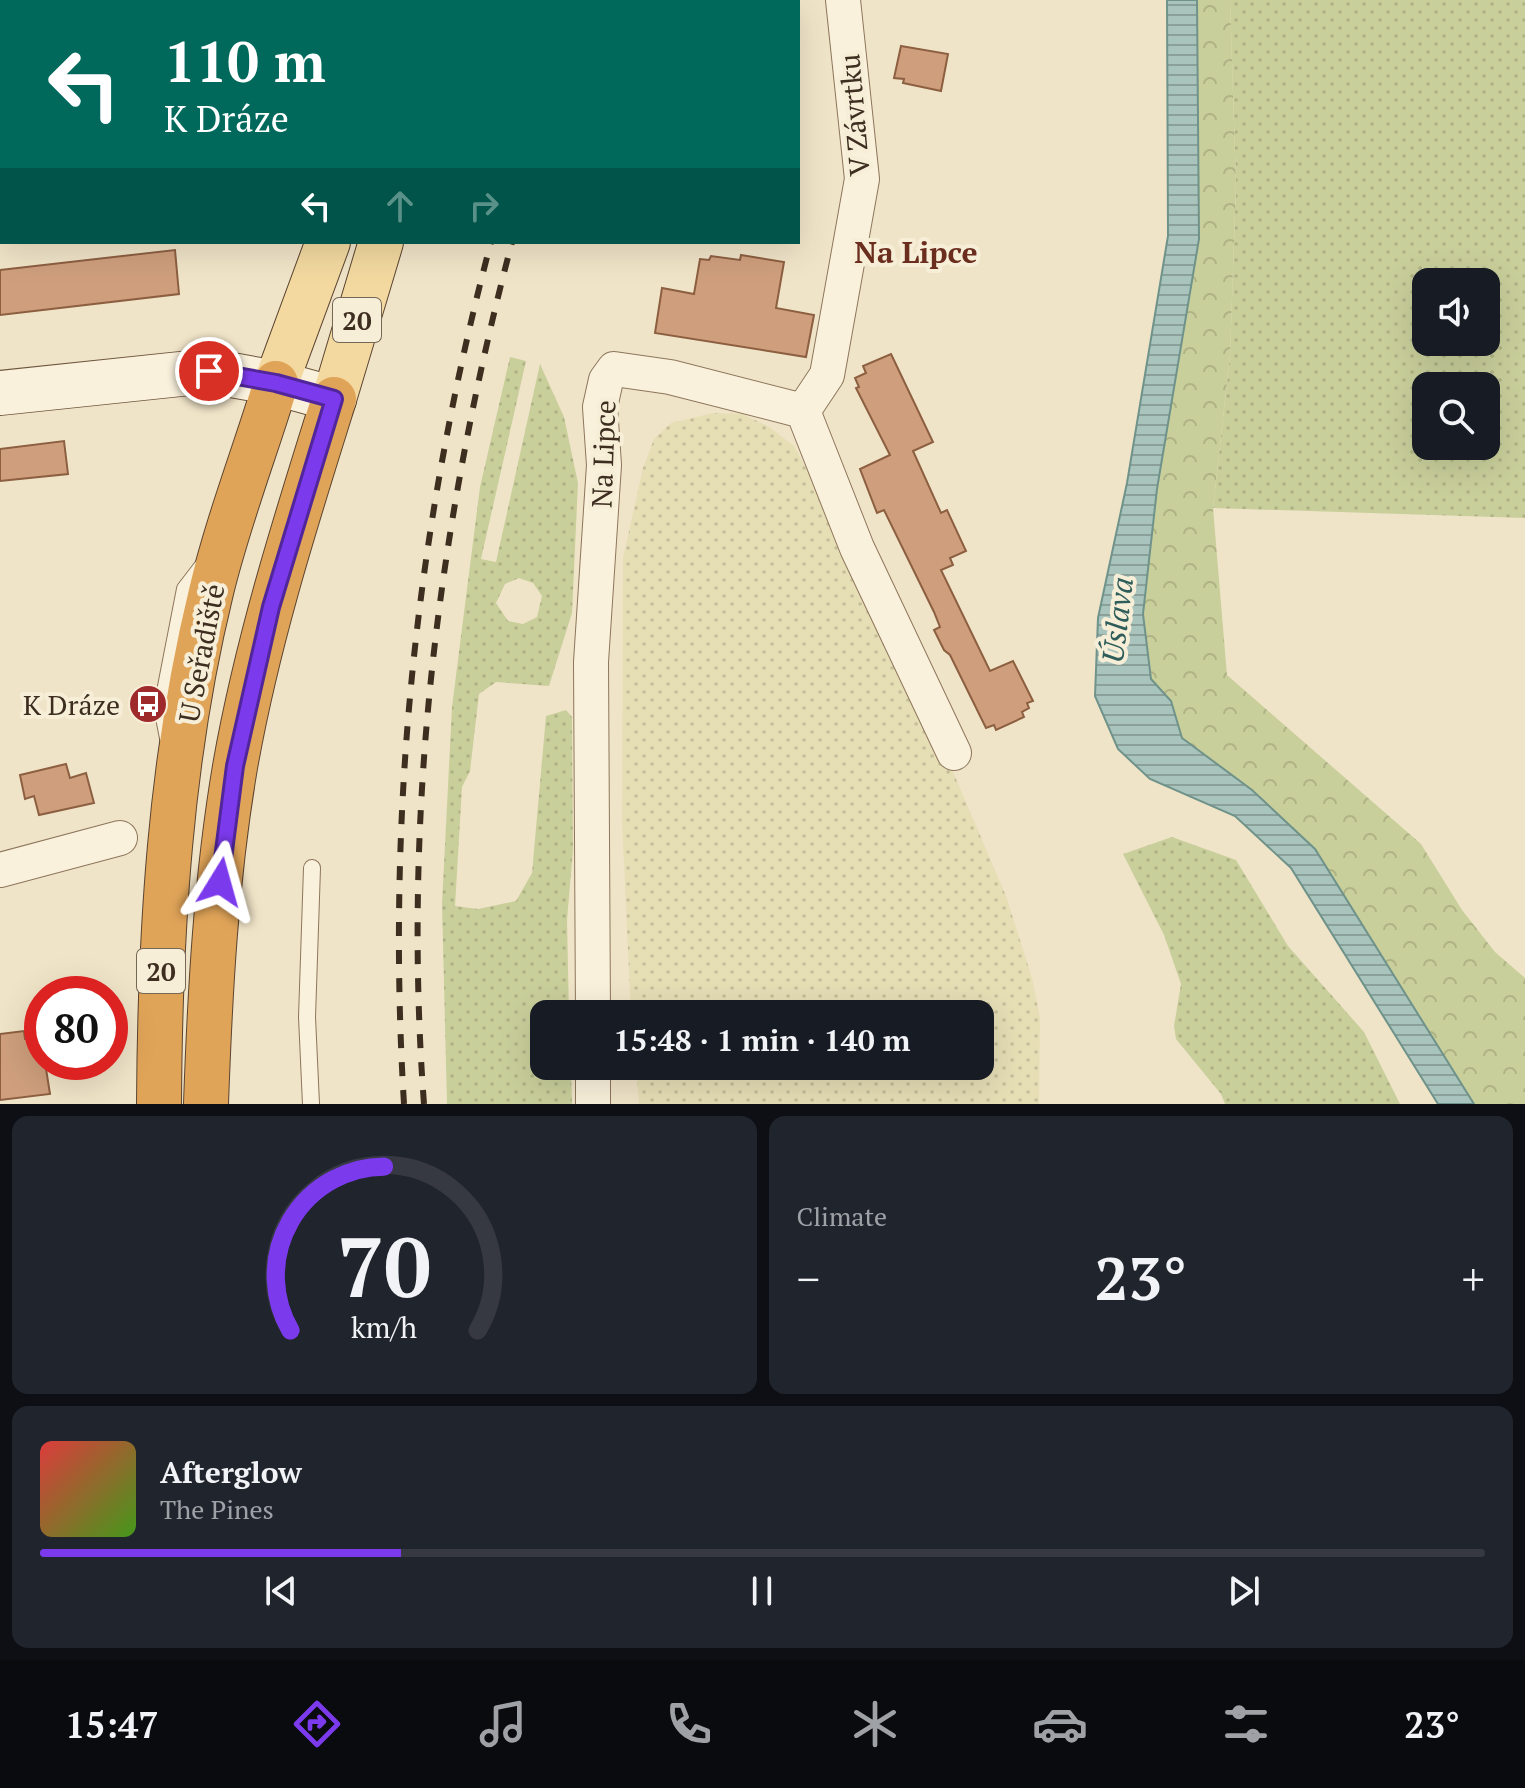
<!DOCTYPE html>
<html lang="en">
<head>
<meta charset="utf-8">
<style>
	body { margin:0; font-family:"PT Serif",serif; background:#20242c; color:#f1f3f6; height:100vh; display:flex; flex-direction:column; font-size:30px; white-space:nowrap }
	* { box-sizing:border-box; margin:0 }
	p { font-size:26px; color:#9ea1a6 }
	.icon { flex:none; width:44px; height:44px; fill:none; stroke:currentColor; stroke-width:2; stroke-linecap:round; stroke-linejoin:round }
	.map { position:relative; height:1104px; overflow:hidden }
	.panel { display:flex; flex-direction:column; gap:12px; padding:12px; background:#0d0f14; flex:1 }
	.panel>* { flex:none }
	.banner { position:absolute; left:0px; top:0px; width:800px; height:244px; box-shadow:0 8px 32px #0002; background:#00695c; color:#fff; overflow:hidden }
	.controls { position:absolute; left:1412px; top:268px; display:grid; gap:16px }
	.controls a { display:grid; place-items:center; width:88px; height:88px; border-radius:16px; background:#171b24; box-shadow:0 8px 32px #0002; font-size:40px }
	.speed { position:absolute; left:24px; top:976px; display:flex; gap:16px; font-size:40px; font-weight:700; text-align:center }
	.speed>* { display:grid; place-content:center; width:104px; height:104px; border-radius:50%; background:#171b24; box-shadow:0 8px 32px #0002; line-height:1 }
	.speed .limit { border:12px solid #d22; background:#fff; color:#111 }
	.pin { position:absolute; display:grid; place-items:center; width:68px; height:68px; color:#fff; margin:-34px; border:4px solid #fff; border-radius:50%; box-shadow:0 2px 8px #0007 }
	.me { position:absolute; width:88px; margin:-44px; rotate:8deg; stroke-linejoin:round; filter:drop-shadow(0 0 6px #0008) }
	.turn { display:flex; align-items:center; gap:28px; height:168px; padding:0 32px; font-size:36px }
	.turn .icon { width:104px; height:104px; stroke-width:2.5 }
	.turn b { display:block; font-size:56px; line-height:68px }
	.lanes { display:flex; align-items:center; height:76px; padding:0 32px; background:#0003; justify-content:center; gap:40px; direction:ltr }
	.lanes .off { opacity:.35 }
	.big { font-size:60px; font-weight:700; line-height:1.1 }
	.panel .widget { flex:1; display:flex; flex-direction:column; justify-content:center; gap:12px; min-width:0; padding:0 28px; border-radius:16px; background:#20242c }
	.panel .dial { align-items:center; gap:0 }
	.dial svg { height:208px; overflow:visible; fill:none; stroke:#363941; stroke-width:7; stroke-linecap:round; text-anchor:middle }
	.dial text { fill:#f1f3f6; stroke:none }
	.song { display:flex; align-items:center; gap:24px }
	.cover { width:96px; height:96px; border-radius:12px; background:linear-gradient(135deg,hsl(0 70% 55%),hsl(100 70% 35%)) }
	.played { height:8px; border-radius:4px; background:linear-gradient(90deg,#7c3aed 25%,#363941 25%) }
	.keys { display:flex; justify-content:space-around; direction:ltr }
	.heat { display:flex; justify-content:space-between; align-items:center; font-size:44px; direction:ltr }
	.panel .tiles { flex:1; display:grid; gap:12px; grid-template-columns:1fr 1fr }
	.widget:last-child { grid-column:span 2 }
	.trip { position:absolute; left:530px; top:1000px; width:464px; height:80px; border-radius:16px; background:#171b24; box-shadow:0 8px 32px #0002; font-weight:700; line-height:80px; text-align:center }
	.menu { display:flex; height:128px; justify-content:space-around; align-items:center; background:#090b0e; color:#9ea1a6 }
	.menu .icon { width:56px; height:56px }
	.menu .active { color:#7c3aed }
	.menu b { font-size:36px; color:#f1f3f6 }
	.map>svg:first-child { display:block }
</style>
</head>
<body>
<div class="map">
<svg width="1525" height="1104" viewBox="0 0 1525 1104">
	<defs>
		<pattern id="farmland-dots" width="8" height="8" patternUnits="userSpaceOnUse" patternTransform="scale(2)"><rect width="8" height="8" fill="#e6deb5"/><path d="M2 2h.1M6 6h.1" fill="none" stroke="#c6bf9b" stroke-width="1.8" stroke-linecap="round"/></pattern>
		<pattern id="grass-dots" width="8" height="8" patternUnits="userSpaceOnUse" patternTransform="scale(2)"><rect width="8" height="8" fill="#c9cf9b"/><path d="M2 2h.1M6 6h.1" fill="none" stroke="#aeb285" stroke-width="1.8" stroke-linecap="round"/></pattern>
		<pattern id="forest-crowns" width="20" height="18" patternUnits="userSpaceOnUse" patternTransform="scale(2)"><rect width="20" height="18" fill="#c9cf9b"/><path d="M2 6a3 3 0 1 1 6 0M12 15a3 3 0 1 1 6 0" fill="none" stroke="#aeb285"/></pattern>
		<pattern id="water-rules" width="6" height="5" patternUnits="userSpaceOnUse" patternTransform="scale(2)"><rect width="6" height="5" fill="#a9c4bc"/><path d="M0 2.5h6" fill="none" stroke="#8ba098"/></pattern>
	</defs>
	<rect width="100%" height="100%" fill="#f0e4c8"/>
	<path fill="url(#farmland-dots)" d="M713,413L742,414L768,426L794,446L837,525L948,760L1006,896L1032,978L1040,1018L1039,1104H639L636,1066H980V1014H631L622,822L623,558L643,468L654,439L671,423Z"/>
	<path fill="url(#grass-dots)" fill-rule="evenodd" d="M1230,0H1525V518L1213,508L1230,355L1236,184ZM1426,282H1486V342H1426ZM1426,386H1486V446H1426Z
		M510,357L526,361L481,559L496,562L540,364L564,417L578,483L572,613L549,686L496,682L479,694L470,771L462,787L455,906L478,909L516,901L532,873L546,716L566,710L572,717L573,850L567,920L569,1014H544V1066H571L572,1104H447L442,904L452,707L480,487ZM519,578L533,583L542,596L537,617L523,624L508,621L496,603L505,584Z
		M1172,837L1236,860L1288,946L1364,1032L1400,1104H1225L1221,1094L1176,1039L1174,1026L1181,984L1164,935L1123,854Z"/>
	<path fill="url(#forest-crowns)" d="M1197,0H1230L1236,184L1230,355L1213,508L1227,675L1421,844L1462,910L1495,952L1525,978V1104H1474L1315,849L1252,790L1182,738L1171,701L1151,679L1143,614L1157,489L1199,239Z"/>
	<path fill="url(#water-rules)" stroke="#6f938a" stroke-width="2" d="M1167,0H1197L1199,239L1157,489L1143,614L1151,679L1171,701L1182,738L1252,790L1315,849L1474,1104H1438L1291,868L1235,816L1150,779L1118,749L1095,696L1098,618L1127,483L1168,236Z"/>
	<path fill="#cf9f7d" stroke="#8d5f41" stroke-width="2" d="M901,46L948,54L941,91L903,83L904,79L894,78Z
		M175,250L179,294L0,315V270Z
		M741,255L784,262L776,308L814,315L806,357L655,333L662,288L694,294L700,259L709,260L711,256L740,260Z
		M891,354L933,442L913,451L941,513L947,510L966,551L950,558L953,565L941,570L990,671L1013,661L1033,701L1027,703L1029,708L1022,712L1024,717L996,730L994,725L986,728L950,655L944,650L934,630L940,627L934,612L884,510L877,513L860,469L890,455L856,388L859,387L855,378L866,373L863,366Z
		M64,441L68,474L0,481V449Z
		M66,764L70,778L86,773L94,803L39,815L34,796L25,799L20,775Z
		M24,1031L25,1039L41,1037L50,1094L0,1100V1034Z"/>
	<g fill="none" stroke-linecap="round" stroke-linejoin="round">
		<defs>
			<path id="lane" d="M352,0V2
				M168,738L162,707L185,589L205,563
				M311,1104L307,1017L312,868"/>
			<path id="street" d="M803,411L827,375L862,179L843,0
				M0,870L120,838
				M593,1014L591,662L604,465L600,407L606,380L614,369L670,377L803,411L857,548L954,753
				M593,1066V1104"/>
			<path id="secondary" d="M0,393L209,371L276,383L334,399"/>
			<path id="primary" d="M411,2L412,0
				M462,2L463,0
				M276,383L328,242
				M334,399L381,242"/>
			<path id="highway" d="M159,1104C160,932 170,759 211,592C228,521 255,452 276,383
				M206,1104C210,991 216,879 235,767C257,642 296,520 334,399"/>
		</defs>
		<use href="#lane" stroke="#8d765c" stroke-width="18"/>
		<use href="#street" stroke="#8d765c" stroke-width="36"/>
		<use href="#secondary" stroke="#6f573f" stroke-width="46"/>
		<use href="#primary" stroke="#5b4430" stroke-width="46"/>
		<use href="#highway" stroke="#5b4430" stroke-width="46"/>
		<use href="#lane" stroke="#faf1dc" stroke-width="16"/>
		<use href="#street" stroke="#faf1dc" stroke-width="34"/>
		<use href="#secondary" stroke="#faf1dc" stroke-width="44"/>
		<use href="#primary" stroke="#f3d9a0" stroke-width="44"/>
		<use href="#highway" stroke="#e0a458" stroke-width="44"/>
		<path stroke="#3d2e20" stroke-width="6" stroke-dasharray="14 14" stroke-linecap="butt" d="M569,2V0
			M590,2L591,0
			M404,1104C386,813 416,524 491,242
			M424,1104C402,814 438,522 512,242"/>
	</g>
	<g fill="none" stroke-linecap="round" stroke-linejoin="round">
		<defs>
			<path id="route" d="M209,371L276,383L334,399L271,607L235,766L220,882"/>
		</defs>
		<use href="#route" stroke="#51269a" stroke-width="20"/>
		<use href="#route" stroke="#7c3aed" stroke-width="14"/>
	</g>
	<defs>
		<symbol id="bus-disc" viewBox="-11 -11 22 22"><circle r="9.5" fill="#9e2a2b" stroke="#f7eed8"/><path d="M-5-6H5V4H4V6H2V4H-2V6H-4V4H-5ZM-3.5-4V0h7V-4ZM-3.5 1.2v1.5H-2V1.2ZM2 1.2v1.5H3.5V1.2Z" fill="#fff"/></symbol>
	</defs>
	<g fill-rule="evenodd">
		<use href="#bus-disc" x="126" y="682" width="44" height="44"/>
	</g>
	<g text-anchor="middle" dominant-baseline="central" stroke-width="8" stroke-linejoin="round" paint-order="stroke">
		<g fill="#f7eed8" stroke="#756857" stroke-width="2">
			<rect x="333" y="298" width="48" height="44" rx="6"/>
			<rect x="137" y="949" width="48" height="44" rx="6"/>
		</g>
		<g font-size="26" font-weight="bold" fill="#3d2e20">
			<text x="357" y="320">20</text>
			<text x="161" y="971">20</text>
		</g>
		<g font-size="28" fill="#3d2e20" stroke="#f7eed8">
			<text transform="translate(854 115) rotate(-95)">V Závrtku</text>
			<text transform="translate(603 454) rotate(-88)">Na Lipce</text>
			<text transform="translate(201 653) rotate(-79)">U Seřadiště</text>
		</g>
		<g font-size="28" fill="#3d2e20" stroke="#f7eed8" text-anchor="end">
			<text x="120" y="704">K Dráze</text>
		</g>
		<g font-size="30" font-weight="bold" fill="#6b2e1e" stroke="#f7eed8">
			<text x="916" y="252">Na Lipce</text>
		</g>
		<g font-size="30" font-style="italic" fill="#2f5d5a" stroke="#f7eed8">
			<text transform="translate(1117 620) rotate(-83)">Úslava</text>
		</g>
	</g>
</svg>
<div class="controls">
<a><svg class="icon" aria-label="sound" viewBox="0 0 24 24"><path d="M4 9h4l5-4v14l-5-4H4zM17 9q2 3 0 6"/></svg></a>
<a><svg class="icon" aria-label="search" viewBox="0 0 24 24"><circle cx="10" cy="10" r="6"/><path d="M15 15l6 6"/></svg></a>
</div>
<div class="speed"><div class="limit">80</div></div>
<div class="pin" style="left:209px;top:371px;background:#d93025"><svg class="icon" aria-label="arrive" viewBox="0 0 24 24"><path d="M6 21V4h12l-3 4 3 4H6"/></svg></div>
<svg class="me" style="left:220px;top:882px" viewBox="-20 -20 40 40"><path d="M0-17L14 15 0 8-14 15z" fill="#7c3aed" stroke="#fff" stroke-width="4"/></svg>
<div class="trip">15:48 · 1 min · 140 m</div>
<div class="banner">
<div class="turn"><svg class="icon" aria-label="left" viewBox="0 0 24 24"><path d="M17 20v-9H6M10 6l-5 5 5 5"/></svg><div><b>110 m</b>K Dráze</div></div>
<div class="lanes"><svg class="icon" aria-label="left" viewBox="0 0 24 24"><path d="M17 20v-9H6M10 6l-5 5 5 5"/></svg><svg class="icon off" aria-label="ahead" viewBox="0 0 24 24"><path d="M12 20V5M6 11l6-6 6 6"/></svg><svg class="icon off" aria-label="right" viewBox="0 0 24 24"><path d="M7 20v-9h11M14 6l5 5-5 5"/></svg></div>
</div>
</div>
<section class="panel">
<div class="tiles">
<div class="widget dial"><svg viewBox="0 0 100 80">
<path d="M14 69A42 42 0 1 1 86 69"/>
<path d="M14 69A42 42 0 0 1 50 6" stroke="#7c3aed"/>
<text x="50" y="56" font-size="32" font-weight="700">70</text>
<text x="50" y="72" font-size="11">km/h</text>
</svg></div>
<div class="widget"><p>Climate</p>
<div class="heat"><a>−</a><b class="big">23°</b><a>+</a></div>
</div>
<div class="widget">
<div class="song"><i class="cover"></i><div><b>Afterglow</b><p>The Pines</p></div></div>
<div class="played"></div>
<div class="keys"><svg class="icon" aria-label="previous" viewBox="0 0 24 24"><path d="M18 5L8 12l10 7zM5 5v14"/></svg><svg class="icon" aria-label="pause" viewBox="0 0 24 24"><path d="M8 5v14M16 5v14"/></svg><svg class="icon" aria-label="next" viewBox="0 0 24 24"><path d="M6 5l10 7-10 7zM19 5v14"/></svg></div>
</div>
</div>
</section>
<nav class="menu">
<b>15:47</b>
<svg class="icon active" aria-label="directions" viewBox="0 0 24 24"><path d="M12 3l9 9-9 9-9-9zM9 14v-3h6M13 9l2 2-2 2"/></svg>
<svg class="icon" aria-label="music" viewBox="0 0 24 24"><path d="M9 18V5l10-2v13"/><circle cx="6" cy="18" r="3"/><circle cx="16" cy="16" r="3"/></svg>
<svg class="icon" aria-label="phone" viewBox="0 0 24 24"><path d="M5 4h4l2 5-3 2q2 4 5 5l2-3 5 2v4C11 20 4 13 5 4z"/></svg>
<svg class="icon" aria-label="climate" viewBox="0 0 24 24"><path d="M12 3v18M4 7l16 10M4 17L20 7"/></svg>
<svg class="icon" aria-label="car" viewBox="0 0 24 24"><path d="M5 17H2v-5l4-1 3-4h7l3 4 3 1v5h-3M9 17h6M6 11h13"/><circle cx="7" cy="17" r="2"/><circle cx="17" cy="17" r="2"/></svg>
<svg class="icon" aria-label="filters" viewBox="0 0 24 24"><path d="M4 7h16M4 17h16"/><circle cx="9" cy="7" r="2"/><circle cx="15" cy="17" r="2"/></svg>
<b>23°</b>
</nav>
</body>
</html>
